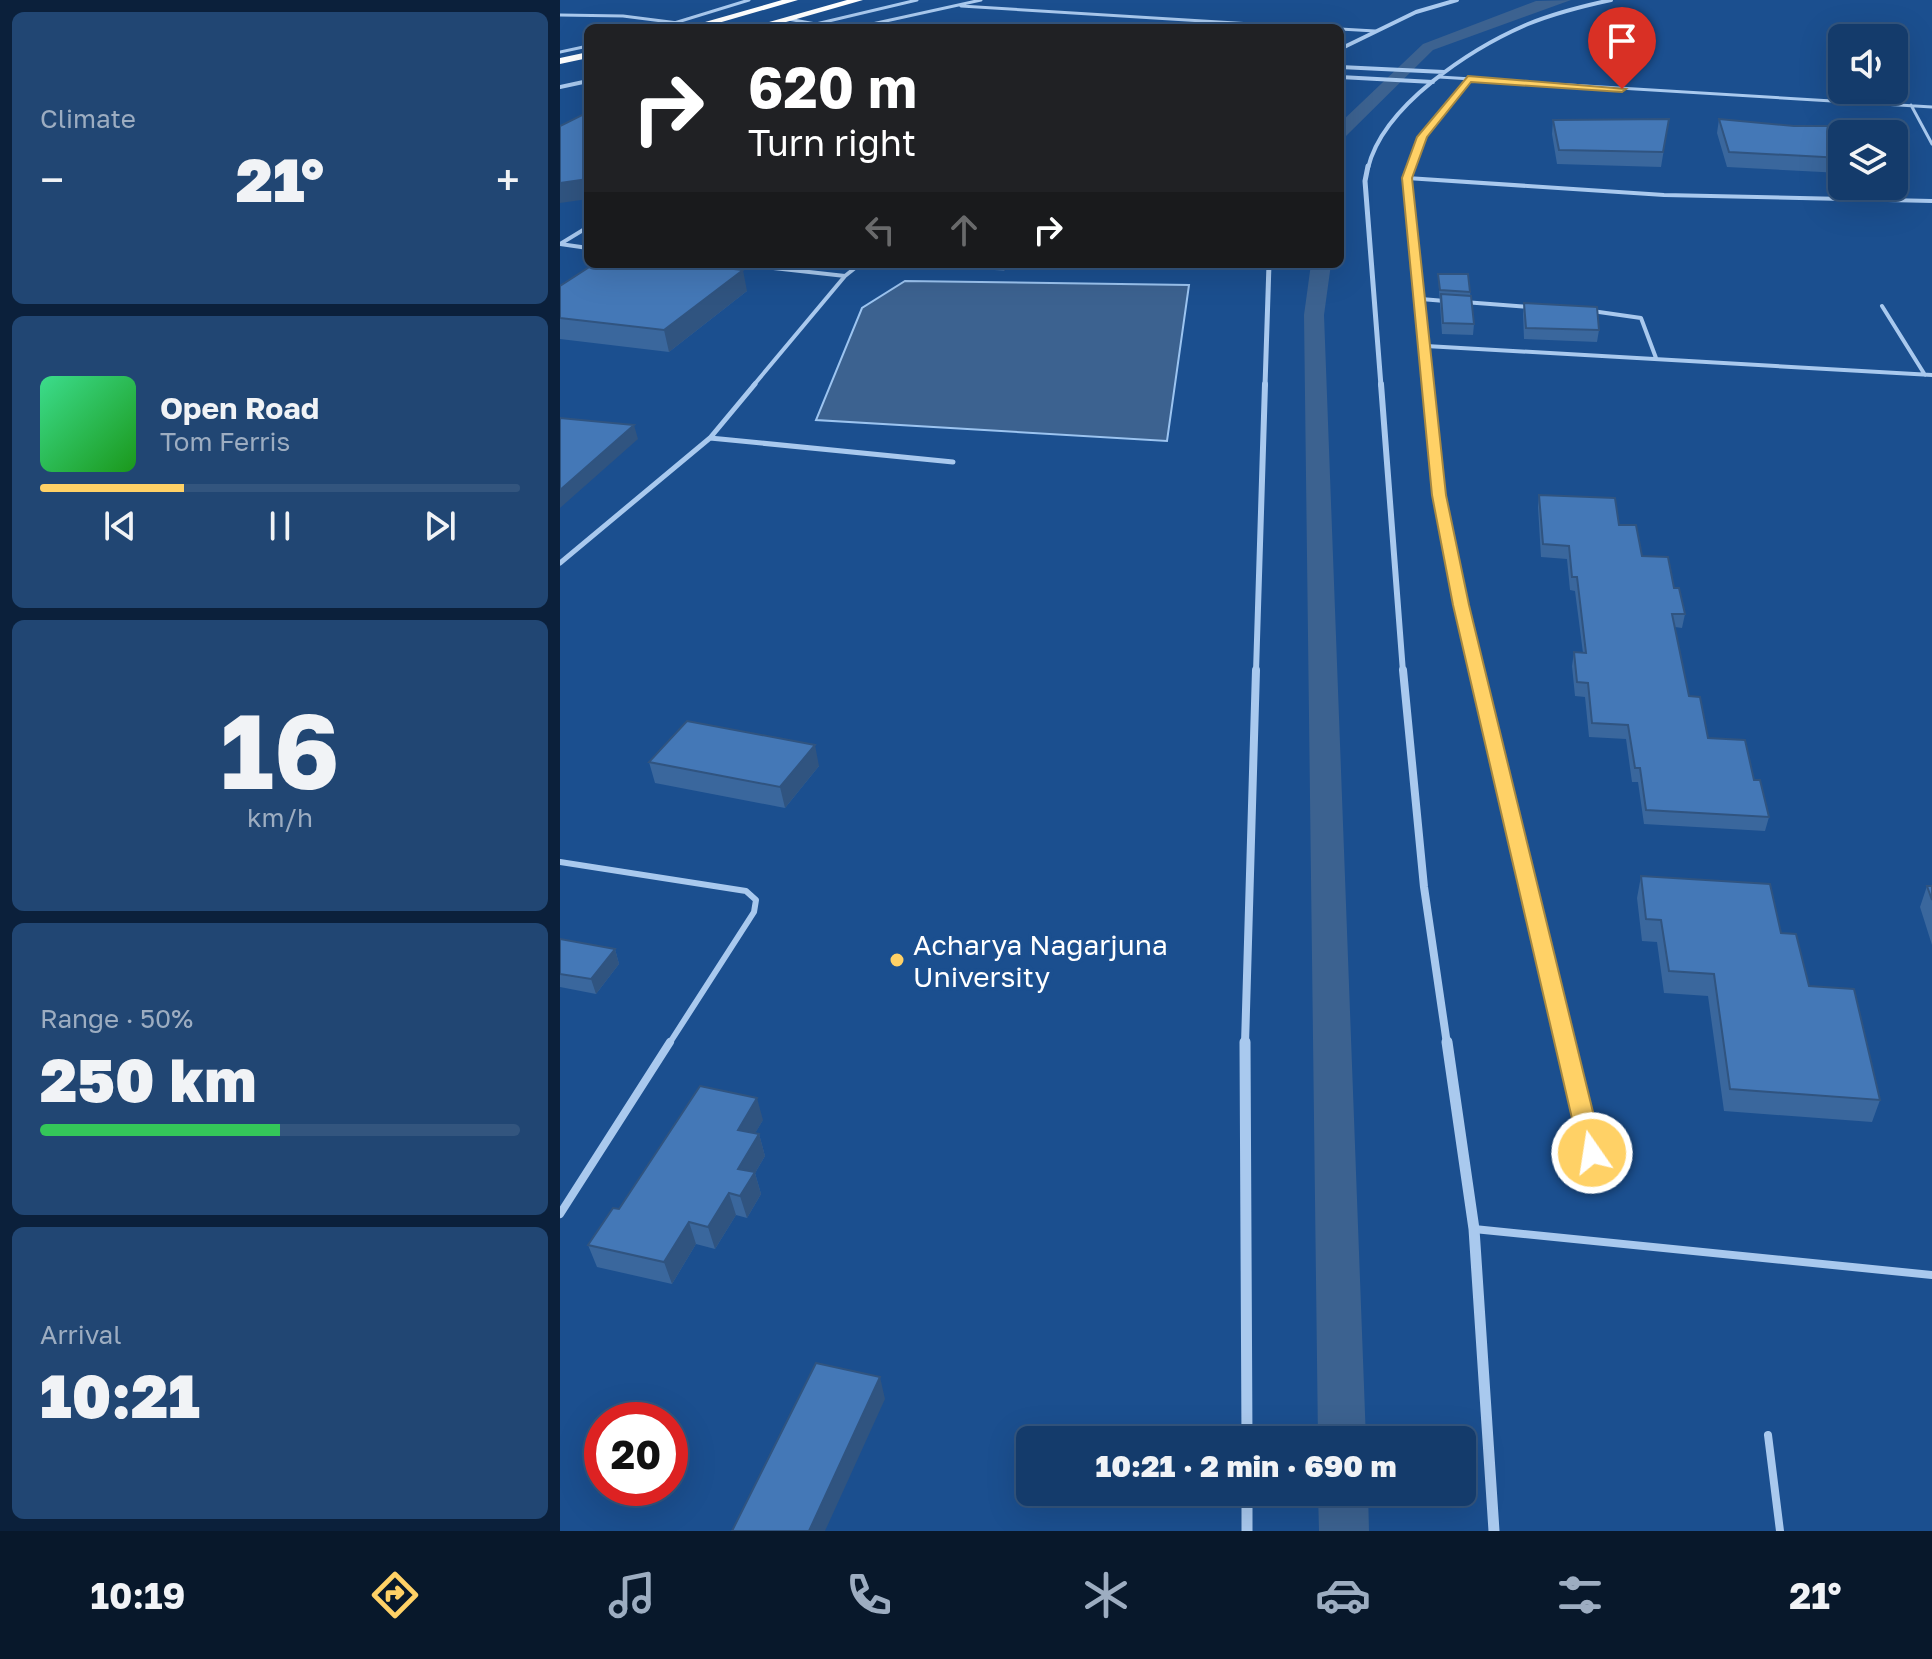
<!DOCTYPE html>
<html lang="en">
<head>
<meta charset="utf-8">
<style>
	body { margin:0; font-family:"Golos Text",sans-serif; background:#214673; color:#f1f3f6; height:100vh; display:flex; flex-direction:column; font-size:30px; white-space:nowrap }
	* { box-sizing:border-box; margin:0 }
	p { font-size:26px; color:#9dadc1 }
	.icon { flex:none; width:44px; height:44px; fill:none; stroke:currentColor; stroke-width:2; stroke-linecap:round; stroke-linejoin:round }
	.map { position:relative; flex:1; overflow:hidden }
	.drawer { display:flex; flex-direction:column; gap:12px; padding:12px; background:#0b203b; width:560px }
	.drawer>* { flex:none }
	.hud { position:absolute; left:24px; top:24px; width:760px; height:244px; border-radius:12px; box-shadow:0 8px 32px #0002,0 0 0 2px #33557e; background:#202124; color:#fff; overflow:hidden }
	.controls { position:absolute; left:1268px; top:24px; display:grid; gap:16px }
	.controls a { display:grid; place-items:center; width:80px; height:80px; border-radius:12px; background:#143b6b; box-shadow:0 8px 32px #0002,0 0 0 2px #33557e; font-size:40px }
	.speed { position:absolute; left:24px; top:1402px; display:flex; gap:16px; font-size:40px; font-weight:700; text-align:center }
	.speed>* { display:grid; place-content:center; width:104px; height:104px; border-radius:50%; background:#143b6b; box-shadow:0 8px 32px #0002,0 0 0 2px #33557e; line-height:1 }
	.speed .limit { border:12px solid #d22; background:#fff; color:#111 }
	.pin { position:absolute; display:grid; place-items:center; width:68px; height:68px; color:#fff; margin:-82px -34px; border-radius:50% 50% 50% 0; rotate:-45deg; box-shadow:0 0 8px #0007 }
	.pin .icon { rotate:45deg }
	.me { position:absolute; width:88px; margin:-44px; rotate:347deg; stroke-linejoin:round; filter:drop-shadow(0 0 6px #0008) }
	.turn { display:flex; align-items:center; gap:28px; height:168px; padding:0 32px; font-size:36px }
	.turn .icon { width:104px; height:104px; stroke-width:2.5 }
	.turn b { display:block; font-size:56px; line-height:68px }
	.lanes { display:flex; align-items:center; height:76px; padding:0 32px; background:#0003; justify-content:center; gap:40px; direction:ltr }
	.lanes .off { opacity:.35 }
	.big { font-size:60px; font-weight:800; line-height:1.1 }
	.drawer .widget { flex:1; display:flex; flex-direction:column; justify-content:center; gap:12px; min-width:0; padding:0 28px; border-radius:12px; background:#214673 }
	.drawer .dial { align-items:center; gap:0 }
	.dial b { font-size:104px; line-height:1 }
	.song { display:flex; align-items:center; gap:24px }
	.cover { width:96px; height:96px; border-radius:12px; background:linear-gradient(135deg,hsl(150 70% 55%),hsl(120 70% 35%)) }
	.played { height:8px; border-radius:4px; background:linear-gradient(90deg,#ffd166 30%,#33557e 30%) }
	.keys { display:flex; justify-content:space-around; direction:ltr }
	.heat { display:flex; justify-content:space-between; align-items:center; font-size:44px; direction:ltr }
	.charge { height:12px; border-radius:6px; background:linear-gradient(90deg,#34c759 50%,#33557e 0) }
	.trip { position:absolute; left:456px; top:1426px; width:460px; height:80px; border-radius:12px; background:#143b6b; box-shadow:0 8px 32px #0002,0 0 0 2px #33557e; font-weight:800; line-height:80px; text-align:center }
	.dock { display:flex; height:128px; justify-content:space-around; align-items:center; background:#08182b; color:#9dadc1 }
	.dock .icon { width:56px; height:56px }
	.dock .current { color:#ffd166 }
	.dock b { font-size:36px; color:#f1f3f6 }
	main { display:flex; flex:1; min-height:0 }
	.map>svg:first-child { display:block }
</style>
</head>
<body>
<main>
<section class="drawer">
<div class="widget"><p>Climate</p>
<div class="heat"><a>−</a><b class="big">21°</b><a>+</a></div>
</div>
<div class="widget">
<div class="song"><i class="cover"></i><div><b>Open Road</b><p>Tom Ferris</p></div></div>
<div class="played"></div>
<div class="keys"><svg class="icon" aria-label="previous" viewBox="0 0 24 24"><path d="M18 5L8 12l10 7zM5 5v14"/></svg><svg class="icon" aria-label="pause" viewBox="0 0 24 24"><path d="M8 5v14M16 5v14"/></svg><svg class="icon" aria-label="next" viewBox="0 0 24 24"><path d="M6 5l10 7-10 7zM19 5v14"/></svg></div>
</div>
<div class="widget dial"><b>16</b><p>km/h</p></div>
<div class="widget"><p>Range · 50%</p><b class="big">250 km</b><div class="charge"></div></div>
<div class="widget"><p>Arrival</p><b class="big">10:21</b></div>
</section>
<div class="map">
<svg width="1372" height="1531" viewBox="0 0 1372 1531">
	<rect width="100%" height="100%" fill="#1b4f8f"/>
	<path fill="#3c6290" stroke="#9cc4f0" stroke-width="2" d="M345,281L629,285L607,441L256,420L302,308Z"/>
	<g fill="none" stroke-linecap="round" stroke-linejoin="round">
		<path fill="#3c6290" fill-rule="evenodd" d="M1011,0L873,50L786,136L780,137V123L863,44L976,1Z
			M751,264H771L764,315L806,1440H758L744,315Z
			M758,1492H808L809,1531H759Z"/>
		<path stroke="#a9c9ee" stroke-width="3" d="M401,6L755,28
			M0,15L63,16L118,23
			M228,19L278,28
			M256,24L357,0
			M98,28L189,0
			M294,28L421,0
			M780,29L815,31
			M0,52L28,46
			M879,77L1372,107
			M1351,105L1372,144
			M851,168L862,137L908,79"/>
		<path stroke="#a9c9ee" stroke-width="4" d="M851,166L847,178L869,386
			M847,178L1104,195L1372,201
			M0,244L28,227
			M0,244L28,248
			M177,264L285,276
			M861,299L885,301
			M904,302L969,307
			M1322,306L1365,375
			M1032,311L1081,318L1096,358
			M866,346L1372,375
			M193,386L285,276L300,264"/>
		<path stroke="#a9c9ee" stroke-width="5" d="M869,384L874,467L917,672
			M150,438L393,462
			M0,563L150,438L195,384"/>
		<path stroke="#a9c9ee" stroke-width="6" d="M916,670L1006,1044
			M0,862L186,891L196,900L194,912L109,1044"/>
		<path stroke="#a9c9ee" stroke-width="8" d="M1006,1042L1032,1153
			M0,1214L110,1042
			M914,1229L1372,1275
			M1208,1435L1220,1531"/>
		<path stroke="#a9c9ee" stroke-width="4" d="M780,49L856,12L897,0
			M780,67L884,72
			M780,77L873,82
			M0,87L28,81
			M808,168C823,105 912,48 968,24C995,13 1023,6 1051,0"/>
		<path stroke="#a9c9ee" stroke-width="5" d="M808,166L805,181L821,386
			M705,386L709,264"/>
		<path stroke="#a9c9ee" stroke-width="6" d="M821,384L843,672
			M696,672L705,384"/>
		<path stroke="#a9c9ee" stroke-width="8" d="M843,670L864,887L887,1044
			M685,1044L696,670"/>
		<path stroke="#a9c9ee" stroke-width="11" d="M685,1042L687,1440
			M887,1042L914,1229L934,1531
			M687,1492V1531"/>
		<path fill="#fff" fill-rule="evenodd" d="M222,0H238L141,28H124Z
			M287,0H303L205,28H188Z
			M28,52V58L0,64V58Z"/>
	</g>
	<path fill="#3a679d" d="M1109,119L1101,167L997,164L992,134L993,120Z
		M1159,119L1282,152L1281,173L1167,167L1157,133Z
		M386,264H452L444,271L386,265Z
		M878,274L910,292L914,324L913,335L882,334Z
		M0,286L187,291L109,352L0,339Z
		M964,303L1039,330L1037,342L964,339L963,314Z
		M979,495L1059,525L1082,556L1114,588L1125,614L1122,628L1115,627L1129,696L1148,738L1194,780L1209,817L1205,831L1084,824L1078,782H1072L1066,739L1029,737L1025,697L1015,696L1012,666L1014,652L1023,653L1015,591L1010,590L1007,559L981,557L978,507Z
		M89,762L259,766L225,808L95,783Z
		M1081,876L1221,933L1249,986L1320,1100L1312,1122L1164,1111L1148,996L1104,993L1097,942L1082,941L1077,898Z
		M1367,886H1372V945L1360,907Z
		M0,939L55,949L59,964L36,994L0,987Z
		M203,1120L195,1133L199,1134L205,1156L195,1173L201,1194L187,1218L176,1215L155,1249L136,1244L112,1284L37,1267L28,1245Z"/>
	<path fill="#305480" d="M28,179V199L0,203V183Z
		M444,264H452L444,271Z
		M183,270L187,291L109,352L104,330Z
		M74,425L78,439L0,508V490Z
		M255,745L259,766L225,808L220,787Z
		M55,949L59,964L36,994L31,979Z
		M197,1098L203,1120L184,1152L178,1130Z
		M199,1134L205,1156L195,1173L201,1194L187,1218L180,1196L178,1169Z
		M169,1193L176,1215L155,1249L148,1227Z
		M129,1222L136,1244L112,1284L104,1262Z
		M320,1377L325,1399L265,1531H249Z"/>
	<path fill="#4478b7" stroke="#305480" stroke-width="2" d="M28,112V179L0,183V126Z
		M1109,119L1103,152L999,150L993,120Z
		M1159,119L1234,126H1275L1282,152V158L1169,152Z
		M34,264H128L183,270L104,330L0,318V286Z
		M878,274H908L910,292L880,290Z
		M881,294L911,296L914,324L883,323Z
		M964,303L1037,307L1039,330L966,328Z
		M0,418L74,425L0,490Z
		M979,495L1055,498L1059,525H1076L1082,556L1108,557L1114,588H1119L1125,614H1112L1129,696L1140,697L1148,738L1185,740L1194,780H1200L1209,817L1086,810L1080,768H1075L1068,725L1032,723L1028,683L1017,682L1014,652L1026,653L1017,577H1012L1009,546L983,544Z
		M127,721L255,745L220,787L89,762Z
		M1081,876L1210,884L1221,933L1236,934L1249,986L1294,989L1320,1100L1170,1089L1154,974L1109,971L1101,920L1086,919Z
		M1367,886H1372V900Z
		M0,939L55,949L31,979L0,974Z
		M140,1086L197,1098L178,1130L199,1134L178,1169L195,1172L180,1196L169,1193L148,1227L129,1222L104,1262L28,1245L53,1208L59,1209Z
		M256,1363L320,1377L249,1531H172Z"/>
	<path fill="#ffd166" stroke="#a68842" stroke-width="2" d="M908,76L1066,89L1062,92L911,82L867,137L852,178L886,495L909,605L1043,1153L1040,1159L1032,1162L1023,1159L1020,1153L893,605L872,495L842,178L857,137Z"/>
	<circle fill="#ffd166" stroke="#1b4f8f" stroke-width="3" cx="337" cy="960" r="8"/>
	<g text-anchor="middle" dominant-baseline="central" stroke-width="8" stroke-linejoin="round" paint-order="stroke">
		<g font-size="28" fill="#fff" stroke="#1b4f8f" text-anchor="start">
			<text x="353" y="944">Acharya Nagarjuna<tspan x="353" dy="32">University</tspan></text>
		</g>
	</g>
</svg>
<div class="controls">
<a><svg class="icon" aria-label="sound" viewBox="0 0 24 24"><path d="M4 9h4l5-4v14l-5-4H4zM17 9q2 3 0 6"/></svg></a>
<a><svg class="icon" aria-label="layers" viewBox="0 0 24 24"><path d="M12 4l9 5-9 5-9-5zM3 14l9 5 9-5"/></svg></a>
</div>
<div class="speed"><div class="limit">20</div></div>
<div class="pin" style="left:1062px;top:89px;background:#d93025"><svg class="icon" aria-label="arrive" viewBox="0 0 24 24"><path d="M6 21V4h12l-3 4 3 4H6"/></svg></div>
<svg class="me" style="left:1032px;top:1153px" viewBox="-20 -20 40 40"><circle r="17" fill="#ffd166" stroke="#fff" stroke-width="3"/><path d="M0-11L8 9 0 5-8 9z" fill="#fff"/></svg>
<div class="trip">10:21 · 2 min · 690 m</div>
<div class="hud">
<div class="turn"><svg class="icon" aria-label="right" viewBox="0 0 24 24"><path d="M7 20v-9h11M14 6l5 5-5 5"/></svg><div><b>620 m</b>Turn right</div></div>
<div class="lanes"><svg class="icon off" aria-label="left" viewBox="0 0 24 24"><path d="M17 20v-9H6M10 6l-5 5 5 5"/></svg><svg class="icon off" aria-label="ahead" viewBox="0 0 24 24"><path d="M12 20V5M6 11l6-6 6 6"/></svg><svg class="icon" aria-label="right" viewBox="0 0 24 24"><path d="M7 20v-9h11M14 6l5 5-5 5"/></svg></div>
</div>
</div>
</main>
<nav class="dock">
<b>10:19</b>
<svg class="icon current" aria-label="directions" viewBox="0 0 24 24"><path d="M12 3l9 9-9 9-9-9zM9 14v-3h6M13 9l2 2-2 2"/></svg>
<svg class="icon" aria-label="music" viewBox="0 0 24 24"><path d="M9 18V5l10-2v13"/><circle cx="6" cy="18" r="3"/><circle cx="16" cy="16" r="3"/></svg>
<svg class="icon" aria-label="phone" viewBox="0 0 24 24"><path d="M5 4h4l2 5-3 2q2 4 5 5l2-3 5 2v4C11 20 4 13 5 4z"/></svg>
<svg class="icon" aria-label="climate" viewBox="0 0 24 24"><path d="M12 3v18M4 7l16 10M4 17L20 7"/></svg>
<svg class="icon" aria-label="car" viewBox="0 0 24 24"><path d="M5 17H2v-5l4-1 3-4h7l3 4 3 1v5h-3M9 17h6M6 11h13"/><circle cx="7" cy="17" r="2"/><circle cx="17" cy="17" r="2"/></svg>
<svg class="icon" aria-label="filters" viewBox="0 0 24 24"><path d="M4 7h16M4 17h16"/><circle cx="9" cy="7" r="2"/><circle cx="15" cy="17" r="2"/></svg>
<b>21°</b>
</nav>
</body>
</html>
